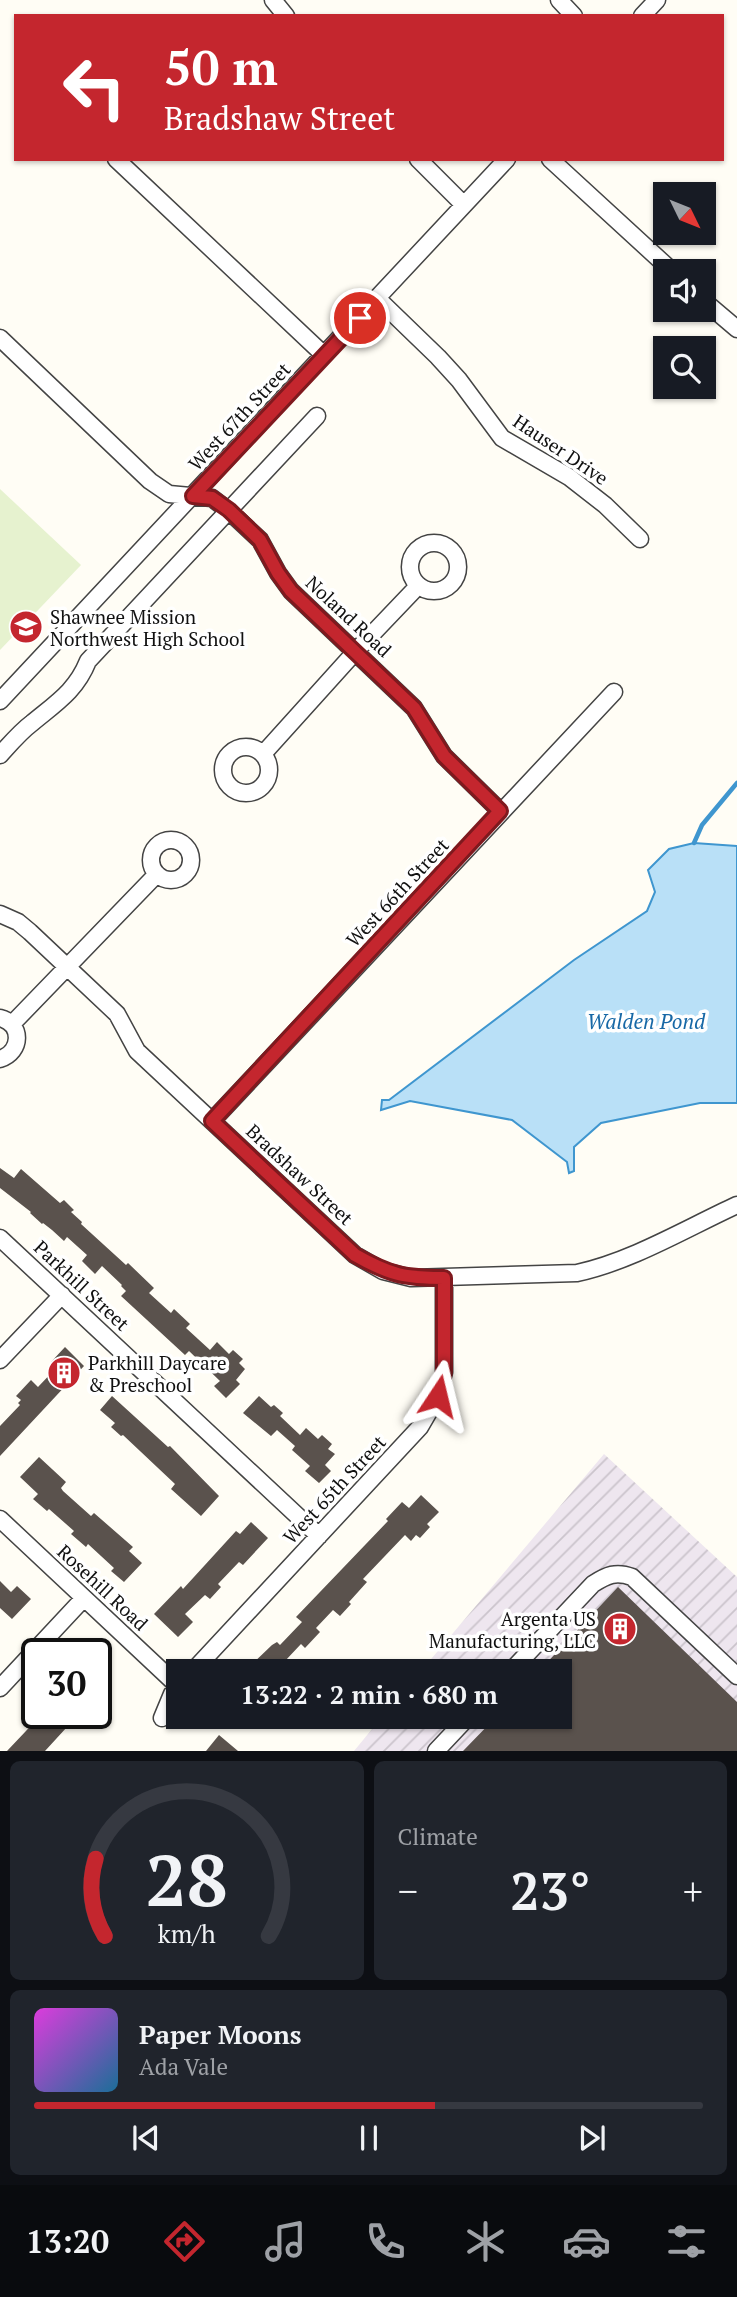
<!DOCTYPE html>
<html lang="en">
<head>
<meta charset="utf-8">
<style>
	body { margin:0; font-family:"PT Serif",serif; background:#20242c; color:#f1f3f6; height:100vh; display:flex; flex-direction:column; font-size:26px; white-space:nowrap }
	* { box-sizing:border-box; margin:0 }
	p { font-size:23px; color:#9ea1a6 }
	.icon { flex:none; width:38px; height:38px; fill:none; stroke:currentColor; stroke-width:2; stroke-linecap:round; stroke-linejoin:round }
	.map { position:relative; height:1751px; overflow:hidden }
	.drawer { display:flex; flex-direction:column; gap:10px; padding:10px; background:#0d0f14; flex:1 }
	.drawer>* { flex:none }
	.banner { position:absolute; left:14px; top:14px; width:710px; height:147px; border-radius:0px; box-shadow:0 2px 5px #0004; background:#c4262e; color:#fff; overflow:hidden }
	.needle { width:46px; rotate:133deg }
	.controls { position:absolute; left:653px; top:182px; display:grid; gap:14px }
	.controls a { display:grid; place-items:center; width:63px; height:63px; border-radius:0px; background:#171b24; box-shadow:0 2px 5px #0004; font-size:35px }
	.speed { position:absolute; left:21px; top:1638px; display:flex; gap:14px; font-size:35px; font-weight:700; text-align:center }
	.speed>* { display:grid; place-content:center; width:91px; height:91px; border-radius:50%; background:#171b24; box-shadow:0 2px 5px #0004; line-height:1 }
	.speed .limit { border:4px solid #111; border-radius:10px; background:#fff; color:#111 }
	.pin { position:absolute; display:grid; place-items:center; width:60px; height:60px; color:#fff; margin:-30px; border:4px solid #fff; border-radius:50%; box-shadow:0 2px 7px #0007 }
	.me { position:absolute; width:77px; margin:-38px; rotate:10deg; stroke-linejoin:round; filter:drop-shadow(0 0 5px #0008) }
	.turn { display:flex; align-items:center; gap:24px; height:147px; padding:0 35px; font-size:32px }
	.turn .icon { width:91px; height:91px; stroke-width:2.5 }
	.turn b { display:block; font-size:49px; line-height:60px }
	.big { font-size:52px; font-weight:700; line-height:1.1 }
	.drawer .tile { flex:1; display:flex; flex-direction:column; justify-content:center; gap:10px; min-width:0; padding:0 24px; border-radius:10px; background:#20242c }
	.drawer .dial { align-items:center; gap:0 }
	.dial svg { height:182px; overflow:visible; fill:none; stroke:#363941; stroke-width:7; stroke-linecap:round; text-anchor:middle }
	.dial text { fill:#f1f3f6; stroke:none }
	.song { display:flex; align-items:center; gap:21px }
	.cover { width:84px; height:84px; border-radius:10px; background:linear-gradient(135deg,hsl(300 70% 55%),hsl(200 70% 35%)) }
	.played { height:7px; border-radius:4px; background:linear-gradient(90deg,#c4262e 60%,#363941 60%) }
	.keys { display:flex; justify-content:space-around; direction:ltr }
	.heat { display:flex; justify-content:space-between; align-items:center; font-size:38px; direction:ltr }
	.drawer .tiles { flex:1; display:grid; gap:10px; grid-template-columns:1fr 1fr }
	.tile:last-child { grid-column:span 2 }
	.trip { position:absolute; left:166px; top:1659px; width:406px; height:70px; border-radius:0px; background:#171b24; box-shadow:0 2px 5px #0004; font-weight:700; line-height:70px; text-align:center }
	.menu { display:flex; height:112px; justify-content:space-around; align-items:center; background:#090b0e; color:#9ea1a6 }
	.menu .icon { width:49px; height:49px }
	.menu .selected { color:#c4262e }
	.menu b { font-size:32px; color:#f1f3f6 }
	.map>svg:first-child { display:block }
</style>
</head>
<body>
<div class="map">
<svg width="737" height="1751" viewBox="0 0 737 1751">
	<defs>
		<pattern id="industrial-furrows" width="10" height="10" patternUnits="userSpaceOnUse" patternTransform="scale(1.75)"><rect width="10" height="10" fill="#eee6ef"/><path d="M-1 1l2-2M0 10L10 0M9 11l2-2" fill="none" stroke="#cbc4cc"/></pattern>
	</defs>
	<rect width="100%" height="100%" fill="#fffdf5"/>
	<path fill="url(#industrial-furrows)" d="M604,1454L737,1577V1751H354L382,1717H560V1671H421Z"/>
	<path fill="#e6f2cf" d="M0,489L81,565L0,650Z"/>
	<path fill="#b9e0f7" stroke="#3f96cf" stroke-width="2" d="M694,843L737,846V1103H700L601,1123L574,1147V1171L569,1173L567,1162L512,1120L410,1101L381,1110L382,1100H389L574,960L647,911L655,892L648,870L669,849Z"/>
	<g fill="none" stroke-linecap="round" stroke-linejoin="round">
		<path stroke="#3f96cf" stroke-width="4.5" d="M694,843L702,825L737,783"/>
	</g>
	<path fill="#5a524d" d="M0,1168L14,1178L21,1169L60,1203L64,1200L74,1210L71,1212L82,1222L81,1224L126,1265L128,1263L154,1288L149,1293L171,1313L174,1309L190,1324L186,1328L210,1350L217,1342L229,1354L233,1350L243,1359L239,1363L245,1369L236,1380L240,1384L226,1398L214,1386L220,1381L189,1351L185,1355L121,1296L126,1291L121,1286L122,1285L102,1266L95,1274L82,1261L87,1255L67,1237L64,1241L52,1230L43,1223L42,1224L30,1213L31,1212L0,1188Z
		M65,1347L84,1366L0,1456V1426L20,1405L18,1403L21,1400L16,1396L31,1380L38,1387L57,1367L51,1362Z
		M112,1396L168,1447L170,1446L219,1496L201,1516L171,1489L175,1484L123,1435L121,1436L111,1427L115,1423L100,1410Z
		M259,1396L271,1407L274,1405L283,1413L280,1416L300,1435L306,1428L318,1439L322,1435L332,1444L328,1449L335,1454L325,1465L331,1471L319,1483L305,1471L310,1466L292,1450L295,1446L277,1430L271,1436L243,1413Z
		M39,1457L66,1482L61,1488L63,1491L91,1516L94,1513L133,1547L129,1551L142,1563L124,1582L111,1571L114,1568L88,1544L86,1547L71,1534L74,1531L49,1509L47,1511L33,1499L38,1494L20,1477Z
		M421,1495L439,1512L427,1524L430,1527L420,1538L416,1535L411,1541L405,1535L363,1579L367,1582L349,1602L351,1604L340,1616L333,1610L316,1628L320,1632L305,1648L301,1644L285,1661L289,1665L283,1671H245L272,1645L277,1642L280,1645L302,1622L296,1617L388,1521L386,1519L402,1502L409,1508Z
		M251,1522L268,1538L243,1565L239,1562L218,1584L221,1587L210,1599L205,1595L185,1614L193,1622L178,1637L154,1614L181,1586L183,1589L236,1531L240,1534Z
		M0,1581L11,1592L17,1586L31,1599L12,1619L0,1608Z
		M618,1587L737,1702V1751H463L496,1717H560V1671H539Z
		M96,1671L111,1674L108,1694L96,1691Z
		M43,1713H73L63,1724L67,1727L45,1751H7Z
		M219,1735L238,1751H206Z"/>
	<g fill="none" stroke-linecap="round" stroke-linejoin="round">
		<defs>
			<path id="minor" d="M273,0L286,16
				M559,0L574,16
				M642,16L657,0
				M116,159L324,355
				M418,159L464,205
				M550,159L672,271
				M378,299L438,357L459,380L502,438L569,477L605,505L640,539
				M704,301L737,329
				M0,338L150,481L169,494L212,498L229,511L260,540L278,573L291,591L414,708L444,756L500,811
				M410 567a24 24 0 1 1 48 0a24 24 0 1 1-48 0Z
				M0,701L507,159
				M223 770a23 23 0 1 1 46 0a23 23 0 1 1-46 0Z
				M263,754L355,652L418,586
				M0,755C10,744 20,732 32,723C56,703 76,691 88,661L317,416
				M151 860a20 20 0 1 1 40 0a20 20 0 1 1-40 0Z
				M0,914L18,922L30,932L117,1014L137,1051L355,1255L383,1271L411,1278L577,1273C632,1261 685,1229 737,1205
				M0,1018C23,1024 22,1052 0,1059
				M12,1024L157,874
				M212,1121L614,692
				M0,1238L319,1536
				M0,1360L62,1295
				M0,1519L178,1686
				M193,1671L420,1427L438,1396L444,1372V1278
				M511,1671L593,1584C607,1575 616,1571 632,1577L737,1676
				M0,1688L84,1598
				M162,1718L172,1694L178,1686
				M436,1751L468,1717"/>
		</defs>
		<use href="#minor" stroke="#444" stroke-width="19"/>
		<use href="#minor" stroke="#fff" stroke-width="16"/>
	</g>
	<g fill="none" stroke-linecap="round" stroke-linejoin="round">
		<defs>
			<path id="route" d="M360,318L193,496L212,498L229,510L260,540L278,573L291,591L414,708L444,756L500,811L212,1121L355,1255C390,1275 405,1278 444,1278V1372L438,1396"/>
		</defs>
		<use href="#route" stroke="#7f191e" stroke-width="18"/>
		<use href="#route" stroke="#c4262e" stroke-width="12"/>
	</g>
	<defs>
		<symbol id="school-disc" viewBox="-11 -11 22 22"><circle r="9.5" fill="#c4262e" stroke="#fff"/><path d="M0-5L7-2L0 1L-7-2ZM-4 1L0 2.5L4 1V4Q0 6-4 4Z" fill="#fff"/></symbol>
		<symbol id="building-disc" viewBox="-11 -11 22 22"><circle r="9.5" fill="#c4262e" stroke="#fff"/><path d="M-4-6H4V6H1V3H-1V6H-4ZM-2.5-4.3h1.7v1.8h-1.7ZM.8-4.3h1.7v1.8H.8ZM-2.5-1h1.7V.8h-1.7ZM.8-1h1.7V.8H.8Z" fill="#fff"/></symbol>
	</defs>
	<g fill-rule="evenodd">
		<use href="#school-disc" x="7" y="608" width="38" height="38"/>
		<use href="#building-disc" x="45" y="1354" width="38" height="38"/>
		<use href="#building-disc" x="601" y="1610" width="38" height="38"/>
	</g>
	<g text-anchor="middle" dominant-baseline="central" stroke-width="7" stroke-linejoin="round" paint-order="stroke">
		<g font-size="19" fill="#111" stroke="#fff">
			<text transform="translate(239 416) rotate(-47)">West 67th Street</text>
			<text transform="translate(561 449) rotate(34)">Hauser Drive</text>
			<text transform="translate(349 616) rotate(43)">Noland Road</text>
			<text transform="translate(397 892) rotate(-47)">West 66th Street</text>
			<text transform="translate(300 1174) rotate(43)">Bradshaw Street</text>
			<text transform="translate(82 1285) rotate(43)">Parkhill Street</text>
			<text transform="translate(334 1489) rotate(-47)">West 65th Street</text>
			<text transform="translate(103 1587) rotate(43)">Rosehill Road</text>
		</g>
		<g font-size="19" fill="#111" stroke="#fff" text-anchor="start">
			<text x="50" y="616">Shawnee Mission<tspan x="50" dy="22">Northwest High School</tspan></text>
			<text x="88" y="1362">Parkhill Daycare<tspan x="88" dy="22">&amp; Preschool</tspan></text>
			<text x="596" y="1618" text-anchor="end">Argenta US<tspan x="596" dy="22">Manufacturing, LLC</tspan></text>
		</g>
		<g font-size="21" font-style="italic" fill="#1768a6" stroke="#fff">
			<text x="646" y="1021">Walden Pond</text>
		</g>
	</g>
</svg>
<div class="controls">
<a><svg class="needle" viewBox="-14 -14 28 28"><path d="M0-13l5 13h-10z" fill="#e53935"/><path d="M0 13l5-13h-10z" fill="#9ea1a6"/></svg></a>
<a><svg class="icon" aria-label="sound" viewBox="0 0 24 24"><path d="M4 9h4l5-4v14l-5-4H4zM17 9q2 3 0 6"/></svg></a>
<a><svg class="icon" aria-label="search" viewBox="0 0 24 24"><circle cx="10" cy="10" r="6"/><path d="M15 15l6 6"/></svg></a>
</div>
<div class="speed"><div class="limit">30</div></div>
<div class="pin" style="left:360px;top:318px;background:#d93025"><svg class="icon" aria-label="arrive" viewBox="0 0 24 24"><path d="M6 21V4h12l-3 4 3 4H6"/></svg></div>
<svg class="me" style="left:438px;top:1396px" viewBox="-20 -20 40 40"><path d="M0-17L14 15 0 8-14 15z" fill="#c4262e" stroke="#fff" stroke-width="4"/></svg>
<div class="trip">13:22 · 2 min · 680 m</div>
<div class="banner">
<div class="turn"><svg class="icon" aria-label="left" viewBox="0 0 24 24"><path d="M17 20v-9H6M10 6l-5 5 5 5"/></svg><div><b>50 m</b>Bradshaw Street</div></div>
</div>
</div>
<section class="drawer">
<div class="tiles">
<div class="tile dial"><svg viewBox="0 0 100 80">
<path d="M14 69A42 42 0 1 1 86 69"/>
<path d="M14 69A42 42 0 0 1 10 35" stroke="#c4262e"/>
<text x="50" y="56" font-size="32" font-weight="700">28</text>
<text x="50" y="72" font-size="11">km/h</text>
</svg></div>
<div class="tile"><p>Climate</p>
<div class="heat"><a>−</a><b class="big">23°</b><a>+</a></div>
</div>
<div class="tile">
<div class="song"><i class="cover"></i><div><b>Paper Moons</b><p>Ada Vale</p></div></div>
<div class="played"></div>
<div class="keys"><svg class="icon" aria-label="previous" viewBox="0 0 24 24"><path d="M18 5L8 12l10 7zM5 5v14"/></svg><svg class="icon" aria-label="pause" viewBox="0 0 24 24"><path d="M8 5v14M16 5v14"/></svg><svg class="icon" aria-label="next" viewBox="0 0 24 24"><path d="M6 5l10 7-10 7zM19 5v14"/></svg></div>
</div>
</div>
</section>
<nav class="menu">
<b>13:20</b>
<svg class="icon selected" aria-label="directions" viewBox="0 0 24 24"><path d="M12 3l9 9-9 9-9-9zM9 14v-3h6M13 9l2 2-2 2"/></svg>
<svg class="icon" aria-label="music" viewBox="0 0 24 24"><path d="M9 18V5l10-2v13"/><circle cx="6" cy="18" r="3"/><circle cx="16" cy="16" r="3"/></svg>
<svg class="icon" aria-label="phone" viewBox="0 0 24 24"><path d="M5 4h4l2 5-3 2q2 4 5 5l2-3 5 2v4C11 20 4 13 5 4z"/></svg>
<svg class="icon" aria-label="climate" viewBox="0 0 24 24"><path d="M12 3v18M4 7l16 10M4 17L20 7"/></svg>
<svg class="icon" aria-label="car" viewBox="0 0 24 24"><path d="M5 17H2v-5l4-1 3-4h7l3 4 3 1v5h-3M9 17h6M6 11h13"/><circle cx="7" cy="17" r="2"/><circle cx="17" cy="17" r="2"/></svg>
<svg class="icon" aria-label="filters" viewBox="0 0 24 24"><path d="M4 7h16M4 17h16"/><circle cx="9" cy="7" r="2"/><circle cx="15" cy="17" r="2"/></svg>
</nav>
</body>
</html>
